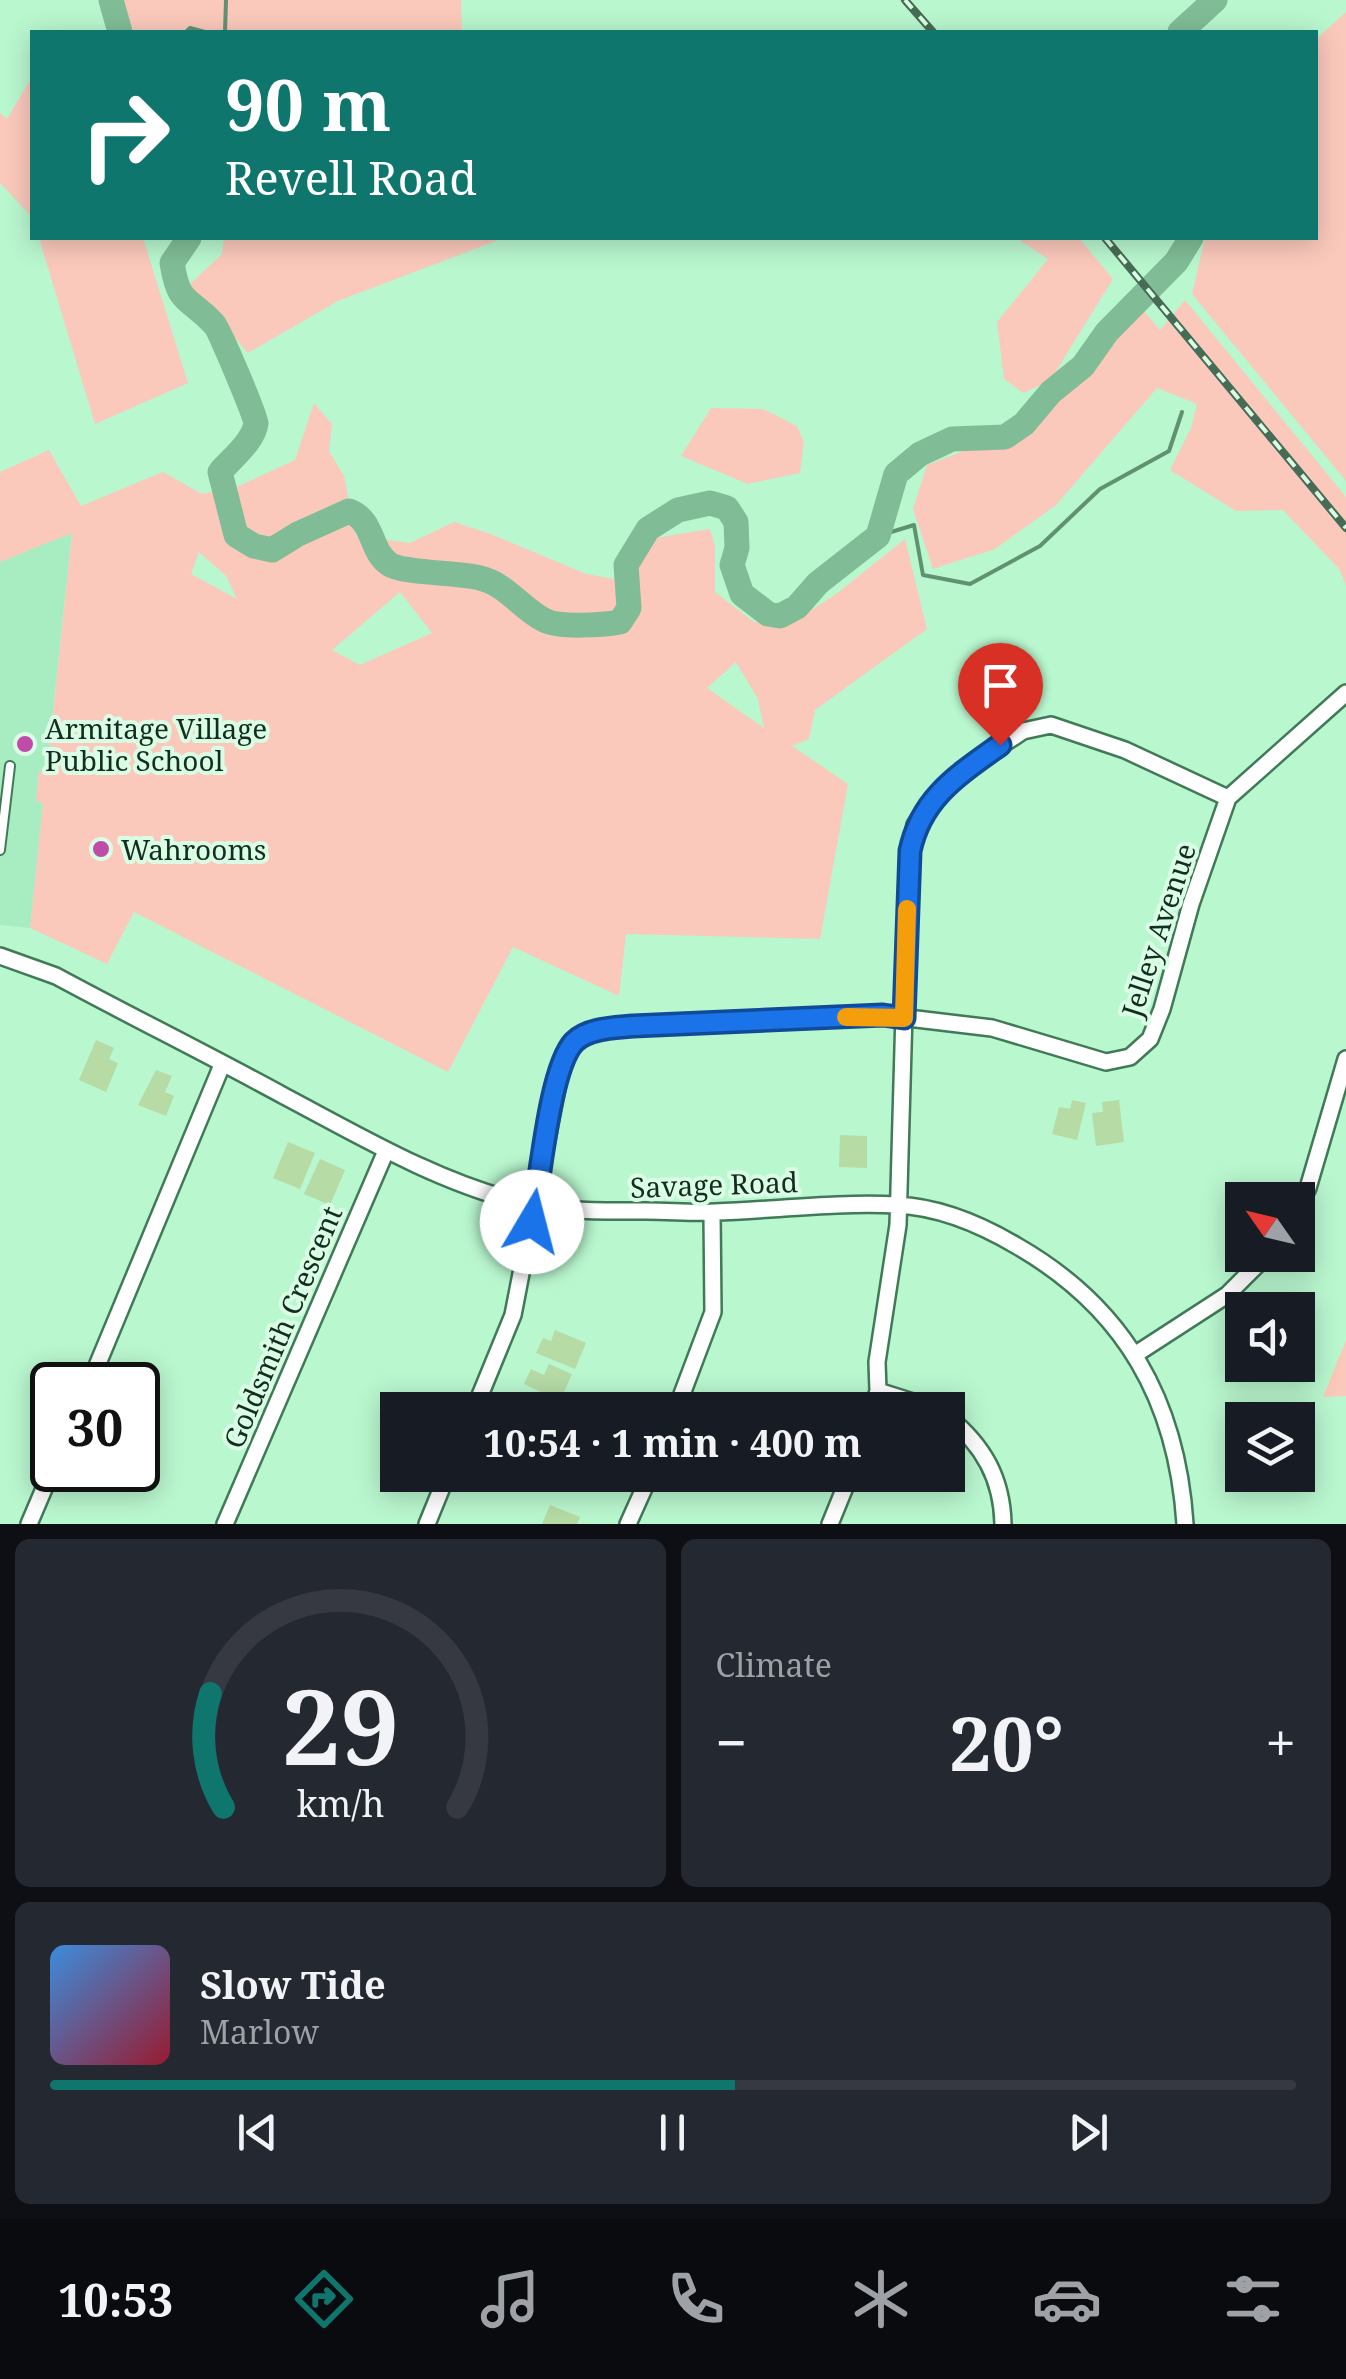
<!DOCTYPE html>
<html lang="en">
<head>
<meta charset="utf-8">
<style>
	body { margin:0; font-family:"Noto Serif",serif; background:#242831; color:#f1f3f6; height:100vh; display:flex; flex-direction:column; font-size:38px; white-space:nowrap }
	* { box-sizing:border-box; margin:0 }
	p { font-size:32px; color:#9ea1a6 }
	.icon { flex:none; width:55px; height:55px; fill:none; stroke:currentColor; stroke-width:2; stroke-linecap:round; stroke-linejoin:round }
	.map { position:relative; height:1524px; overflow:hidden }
	.side { display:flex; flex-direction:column; gap:15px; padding:15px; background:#0d0f14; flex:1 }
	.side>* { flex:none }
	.top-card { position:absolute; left:30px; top:30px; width:1288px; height:210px; border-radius:0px; box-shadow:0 5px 25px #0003; background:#0f766e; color:#fff; overflow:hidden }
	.needle { width:65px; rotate:304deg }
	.buttons { position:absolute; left:1225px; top:1182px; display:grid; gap:20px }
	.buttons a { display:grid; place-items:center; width:90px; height:90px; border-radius:0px; background:#171b24; box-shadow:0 5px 25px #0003; font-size:50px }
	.speed { position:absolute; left:30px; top:1362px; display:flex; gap:20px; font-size:50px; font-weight:700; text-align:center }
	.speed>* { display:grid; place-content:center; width:130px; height:130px; border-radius:50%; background:#171b24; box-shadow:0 5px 25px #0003; line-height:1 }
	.speed .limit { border:5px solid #111; border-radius:15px; background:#fff; color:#111 }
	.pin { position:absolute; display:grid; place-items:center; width:85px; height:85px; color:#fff; margin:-102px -42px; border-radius:50% 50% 50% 0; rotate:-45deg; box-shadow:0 0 10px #0007 }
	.pin .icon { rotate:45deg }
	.me { position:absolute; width:110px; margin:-55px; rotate:8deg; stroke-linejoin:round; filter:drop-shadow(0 0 8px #0008) }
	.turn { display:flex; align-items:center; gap:35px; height:210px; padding:0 30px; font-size:45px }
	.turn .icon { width:130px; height:130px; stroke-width:2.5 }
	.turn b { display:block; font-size:70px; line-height:85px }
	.big { font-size:75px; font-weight:700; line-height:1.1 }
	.side .tile { flex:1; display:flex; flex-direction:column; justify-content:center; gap:15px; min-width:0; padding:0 35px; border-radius:15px; background:#242831 }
	.side .dial { align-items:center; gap:0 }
	.dial svg { height:260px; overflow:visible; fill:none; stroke:#363941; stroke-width:7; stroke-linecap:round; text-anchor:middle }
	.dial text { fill:#f1f3f6; stroke:none }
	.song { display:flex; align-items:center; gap:30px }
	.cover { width:120px; height:120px; border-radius:15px; background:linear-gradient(135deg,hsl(210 70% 55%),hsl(350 70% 35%)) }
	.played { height:10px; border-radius:5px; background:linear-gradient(90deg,#0f766e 55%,#363941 55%) }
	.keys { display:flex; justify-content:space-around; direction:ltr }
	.heat { display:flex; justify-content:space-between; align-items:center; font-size:55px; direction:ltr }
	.side .tiles { flex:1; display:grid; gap:15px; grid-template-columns:1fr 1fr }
	.tile:last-child { grid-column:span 2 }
	.trip { position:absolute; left:380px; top:1392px; width:585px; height:100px; border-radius:0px; background:#171b24; box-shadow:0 5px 25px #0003; font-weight:700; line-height:100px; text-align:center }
	.tabs { display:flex; height:160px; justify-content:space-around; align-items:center; background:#090b0e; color:#9ea1a6 }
	.tabs .icon { width:70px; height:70px }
	.tabs .selected { color:#0f766e }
	.tabs b { font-size:45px; color:#f1f3f6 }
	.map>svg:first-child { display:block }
</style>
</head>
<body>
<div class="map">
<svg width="1346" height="1524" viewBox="0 0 1346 1524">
	<rect width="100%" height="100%" fill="#b9f7cf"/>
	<path fill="#a8edc1" d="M72,532L30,928L0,925V562Z"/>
	<path fill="#fac9bb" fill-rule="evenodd" d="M122,0H461L462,32H133Z
		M1346,12V481L1192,294L1205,238H1315V40Z
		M32,77V217L0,183V113L7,119Z
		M39,238H143L188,383L95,424Z
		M224,238H501V239L338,301L248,353L189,285L222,254Z
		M1016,238H1079L1113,279L1050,381L1023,393L1004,379L997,322L1048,259Z
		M1185,300L1346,497V585L1339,569L1283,510L1236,511L1170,470L1191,428L1197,404L1157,388L1056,505L995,549L933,569L913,509L927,465L998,438L1030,422L1129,320L1144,311L1160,330Z
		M314,403L332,424L329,451L344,476L356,536L410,543L454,522L491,534L586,574L632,582L649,539L710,529L715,546V592L754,622L796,620L836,594L905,539L927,629L815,710L809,739L792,746L848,784L820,939L626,934L619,996L513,947L448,1072L134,912L107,964L30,928L43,803L36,801L39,771H47L72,533L0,562V472L49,450L81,506L163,472L202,494L239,486L295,460ZM199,552L226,576L237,599L191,574ZM400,592L432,633L360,665L332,650ZM736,662L758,699L764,728L707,688Z
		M711,408L763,409L797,426L804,442L800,473L748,484L681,456Z
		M1346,1340V1396L1323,1397Z"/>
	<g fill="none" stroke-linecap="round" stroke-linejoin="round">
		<path stroke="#609272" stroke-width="4" d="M186,32L190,28L205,32
			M225,32L226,0
			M878,536L914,525L923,575L970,584L1040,546L1100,489L1169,451L1182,412"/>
		<path stroke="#80bd96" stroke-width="25" d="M111,0L120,32
			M1180,32L1215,0
			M189,238L172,263C179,306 187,295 214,324C219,329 256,417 256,423C254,441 231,459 220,472L236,535L254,546L272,550L298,534L349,511C375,521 369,550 389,564C404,574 458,572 480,578C506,584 521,608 544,620C559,628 603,625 620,622L629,608L626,565L648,529L678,510L710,503L727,508L736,522L737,548L732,565L742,594L768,614L780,616L797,607L818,583L878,536L896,474L920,454L952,439L1005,437L1024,424L1051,392L1083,366L1107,332L1176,262L1191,238"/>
	</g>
	<path fill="#b6dba5" d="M96,842L108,843L107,856L94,854Z
		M96,1040L114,1048L109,1059L118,1063L106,1092L79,1080Z
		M156,1070L172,1076L165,1092L174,1096L166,1116L138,1105Z
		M1072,1100L1086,1103L1077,1140L1052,1134L1059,1107L1070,1109Z
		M1119,1100L1124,1142L1096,1146L1092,1113L1103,1112L1102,1102Z
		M840,1135L867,1136V1168L839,1167Z
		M288,1142L315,1153L300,1189L273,1178Z
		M320,1159L345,1170L330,1205L304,1194Z
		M555,1330L586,1343L575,1369L536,1353L543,1338L551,1341Z
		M549,1364L572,1374L560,1401L524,1384L531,1369L544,1375Z
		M550,1505L580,1517L577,1524H542Z"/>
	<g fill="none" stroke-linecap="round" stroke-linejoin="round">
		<defs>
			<path id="service" d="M0,850L10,766"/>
			<path id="minor" d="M0,956L56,976C132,1017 209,1055 284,1096C358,1135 437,1182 519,1202C560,1212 604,1211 647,1211C670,1211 692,1213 715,1212C775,1210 836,1202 897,1205C940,1207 980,1224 1017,1246C1125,1308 1177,1401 1185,1524
				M1298,1208L1308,1188L1346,1059
				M1136,1354L1227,1295L1267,1255
				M89,1385L222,1065
				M878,1391L938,1410
				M474,1410L513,1315L562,1062C583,1028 595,1031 633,1026L883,1015L992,1028L1106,1062L1130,1057L1150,1039L1162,1009L1191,904L1228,798L1346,693
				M676,1410L713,1312L712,1213
				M872,1410L878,1391L877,1362L898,1225L906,942L910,851L915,825L932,799L966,769L1023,731L1051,725L1125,750L1228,798
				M948,1417C983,1445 1002,1478 1003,1524
				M29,1524L52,1470
				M225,1524L386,1151
				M427,1524L447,1475
				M628,1524L650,1475
				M830,1524L850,1475"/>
		</defs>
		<use href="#service" stroke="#407a57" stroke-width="12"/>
		<use href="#minor" stroke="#407a57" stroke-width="20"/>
		<use href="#service" stroke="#fff" stroke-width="8"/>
		<use href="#minor" stroke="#fff" stroke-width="15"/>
		<defs>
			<path id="rail" d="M905,0L933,32
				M1105,238L1346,528"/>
		</defs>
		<use href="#rail" stroke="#476c55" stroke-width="8"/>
		<use href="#rail" stroke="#d9fee5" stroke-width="4" stroke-dasharray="11" stroke-linecap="butt"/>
	</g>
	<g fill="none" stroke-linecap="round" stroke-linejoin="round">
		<defs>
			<path id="route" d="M532,1222C540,1183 549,1069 574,1042C588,1028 614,1028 633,1026L883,1015L904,1018L910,851C921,798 958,775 1000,745"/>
		</defs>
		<use href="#route" stroke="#114b97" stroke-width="25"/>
		<use href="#route" stroke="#1a73e8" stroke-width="18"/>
		<path stroke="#f59e0b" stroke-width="18" d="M846,1017L904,1018L907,909"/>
	</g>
	<g fill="#be4ca8" stroke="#d9fee5" stroke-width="4">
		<circle cx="25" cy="744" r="10"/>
		<circle cx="101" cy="849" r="10"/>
	</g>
	<g text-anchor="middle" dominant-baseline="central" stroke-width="8" stroke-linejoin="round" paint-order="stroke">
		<g font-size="28" fill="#142d1e" stroke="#d9fee5" text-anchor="start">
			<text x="45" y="728">Armitage Village<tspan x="45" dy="32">Public School</tspan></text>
			<text x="121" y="849">Wahrooms</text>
		</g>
		<g font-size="28" fill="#142d1e" stroke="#d9fee5">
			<text transform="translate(1158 930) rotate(-72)">Jelley Avenue</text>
			<text transform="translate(714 1184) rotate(-2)">Savage Road</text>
			<text transform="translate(282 1327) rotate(-67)">Goldsmith Crescent</text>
		</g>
	</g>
</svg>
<div class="buttons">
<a><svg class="needle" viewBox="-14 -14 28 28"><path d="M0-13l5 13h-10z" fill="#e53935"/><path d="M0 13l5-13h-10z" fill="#9ea1a6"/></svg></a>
<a><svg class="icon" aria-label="sound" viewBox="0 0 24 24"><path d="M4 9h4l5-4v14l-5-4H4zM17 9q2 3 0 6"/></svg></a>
<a><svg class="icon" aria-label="layers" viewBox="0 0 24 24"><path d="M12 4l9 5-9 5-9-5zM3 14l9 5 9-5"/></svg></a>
</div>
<div class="speed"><div class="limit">30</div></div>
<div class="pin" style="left:1000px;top:745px;background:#d93025"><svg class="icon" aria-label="arrive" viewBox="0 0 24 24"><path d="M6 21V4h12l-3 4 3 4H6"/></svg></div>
<svg class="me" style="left:532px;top:1222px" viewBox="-20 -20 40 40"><circle r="19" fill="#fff"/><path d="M0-13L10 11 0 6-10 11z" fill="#1a73e8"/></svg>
<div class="trip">10:54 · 1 min · 400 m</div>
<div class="top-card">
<div class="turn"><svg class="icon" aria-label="right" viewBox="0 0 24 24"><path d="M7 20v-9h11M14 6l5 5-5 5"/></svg><div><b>90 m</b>Revell Road</div></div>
</div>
</div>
<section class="side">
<div class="tiles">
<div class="tile dial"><svg viewBox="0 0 100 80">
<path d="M14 69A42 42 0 1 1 86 69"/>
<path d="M14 69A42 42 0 0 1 10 34" stroke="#0f766e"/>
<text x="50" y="56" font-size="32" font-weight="700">29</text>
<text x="50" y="72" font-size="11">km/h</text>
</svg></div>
<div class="tile"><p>Climate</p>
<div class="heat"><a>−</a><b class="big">20°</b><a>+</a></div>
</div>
<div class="tile">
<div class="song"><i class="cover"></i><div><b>Slow Tide</b><p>Marlow</p></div></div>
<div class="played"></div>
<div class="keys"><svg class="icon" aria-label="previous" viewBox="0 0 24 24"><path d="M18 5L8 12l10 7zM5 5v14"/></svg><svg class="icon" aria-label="pause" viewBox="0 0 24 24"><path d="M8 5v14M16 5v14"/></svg><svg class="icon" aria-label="next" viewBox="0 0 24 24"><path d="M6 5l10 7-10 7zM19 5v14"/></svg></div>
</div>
</div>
</section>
<nav class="tabs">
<b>10:53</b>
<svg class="icon selected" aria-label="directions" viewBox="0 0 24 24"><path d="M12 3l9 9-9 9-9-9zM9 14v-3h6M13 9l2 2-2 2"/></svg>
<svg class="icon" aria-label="music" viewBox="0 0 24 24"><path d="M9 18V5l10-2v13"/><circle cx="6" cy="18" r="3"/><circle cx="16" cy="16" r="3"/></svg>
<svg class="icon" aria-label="phone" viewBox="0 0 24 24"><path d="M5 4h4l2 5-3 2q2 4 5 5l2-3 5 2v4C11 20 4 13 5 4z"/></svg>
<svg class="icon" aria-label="climate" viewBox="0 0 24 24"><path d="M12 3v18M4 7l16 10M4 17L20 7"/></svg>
<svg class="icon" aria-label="car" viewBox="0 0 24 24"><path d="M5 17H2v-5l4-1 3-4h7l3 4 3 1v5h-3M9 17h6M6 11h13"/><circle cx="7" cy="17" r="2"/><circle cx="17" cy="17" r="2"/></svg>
<svg class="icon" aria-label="filters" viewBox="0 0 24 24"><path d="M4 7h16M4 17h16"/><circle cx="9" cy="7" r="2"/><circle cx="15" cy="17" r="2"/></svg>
</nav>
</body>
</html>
